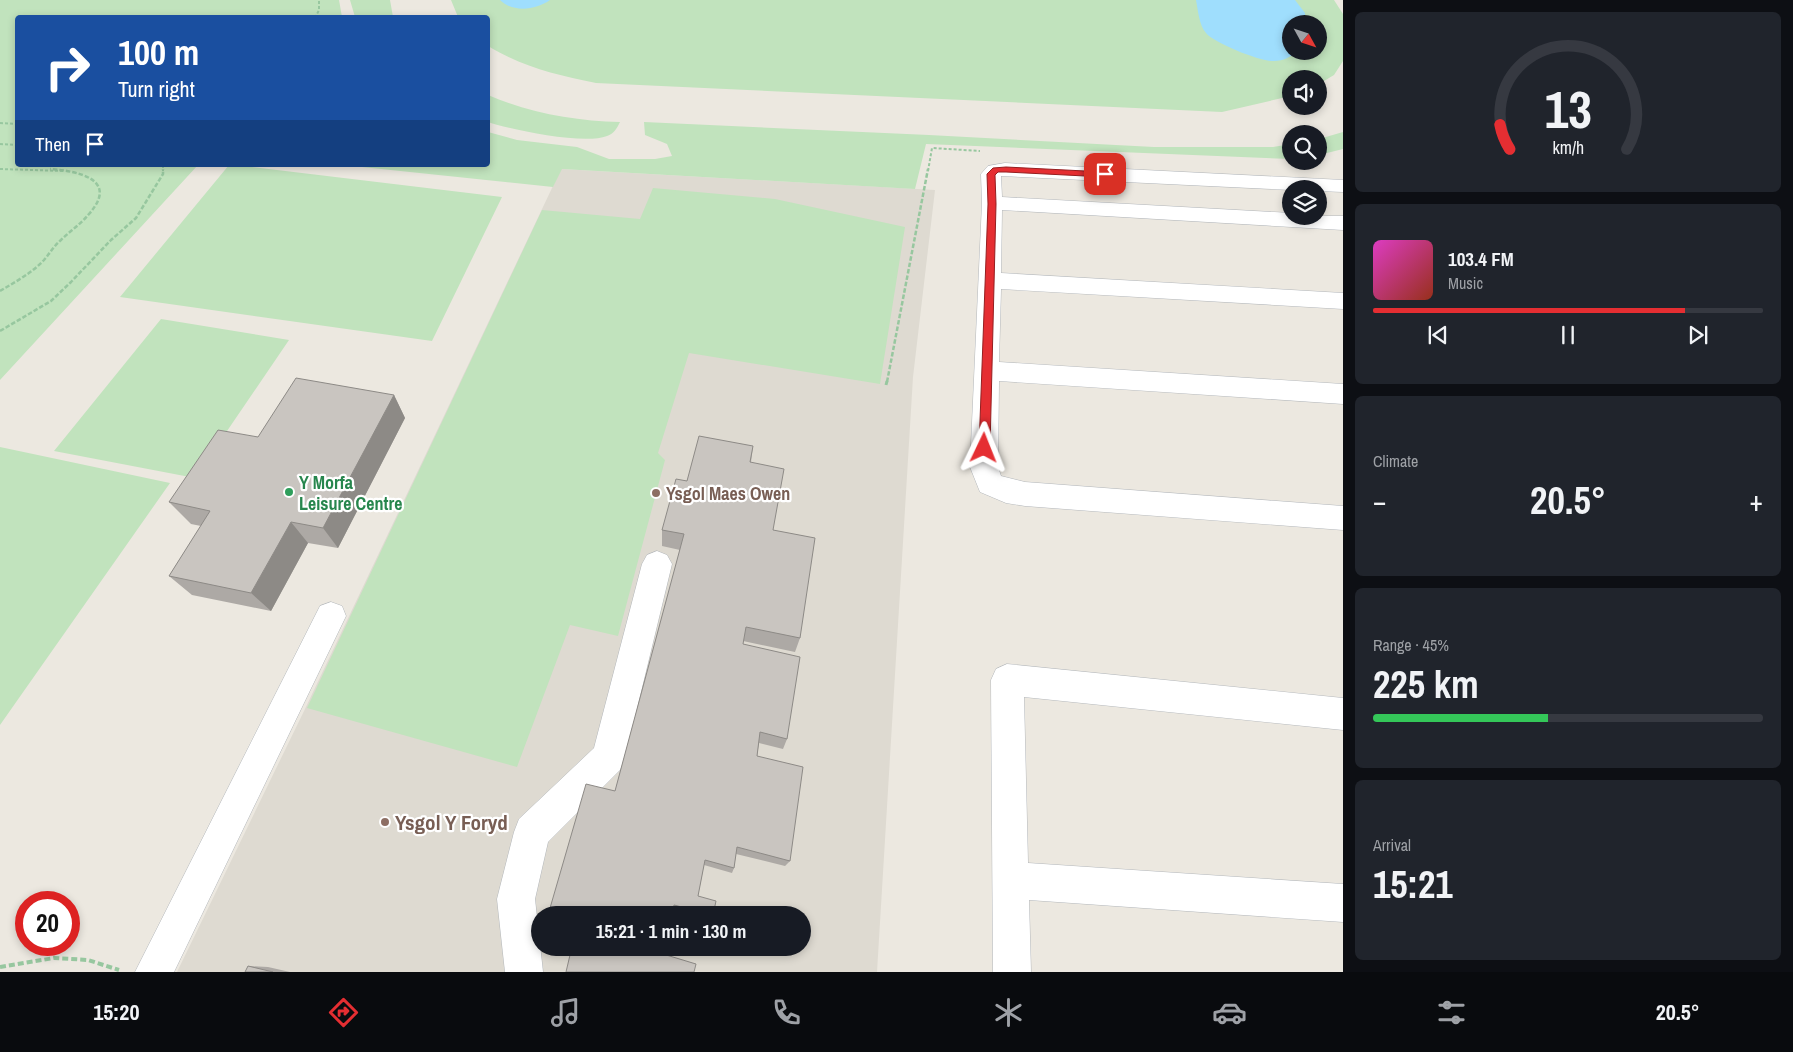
<!DOCTYPE html>
<html lang="en">
<head>
<meta charset="utf-8">
<style>
	body { margin:0; font-family:"Archivo Narrow",sans-serif; background:#20242c; color:#f1f3f6; height:100vh; display:flex; flex-direction:column; font-size:19px; white-space:nowrap }
	* { box-sizing:border-box; margin:0 }
	p { font-size:16px; color:#9ea1a6 }
	.icon { flex:none; width:28px; height:28px; fill:none; stroke:currentColor; stroke-width:2; stroke-linecap:round; stroke-linejoin:round }
	.map { position:relative; flex:1; overflow:hidden }
	.sheet { display:flex; flex-direction:column; gap:12px; padding:12px; background:#0d0f14; width:450px }
	.sheet>* { flex:none }
	.top-card { position:absolute; left:15px; top:15px; width:475px; height:152px; border-radius:5px; box-shadow:0 2px 8px #0003; background:#1a4fa0; color:#fff; overflow:hidden }
	.needle { width:32px; rotate:130deg }
	.tools { position:absolute; left:1282px; top:15px; display:grid; gap:10px }
	.tools a { display:grid; place-items:center; width:45px; height:45px; border-radius:50%; background:#171b24; box-shadow:0 2px 8px #0003; font-size:25px }
	.speed { position:absolute; left:15px; top:891px; display:flex; gap:10px; font-size:25px; font-weight:700; text-align:center }
	.speed>* { display:grid; place-content:center; width:65px; height:65px; border-radius:50%; background:#171b24; box-shadow:0 2px 8px #0003; line-height:1 }
	.speed .limit { border:8px solid #d22; background:#fff; color:#111 }
	.pin { position:absolute; display:grid; place-items:center; width:42px; height:42px; color:#fff; margin:-21px; border-radius:10px; box-shadow:0 2px 8px #0006 }
	.me { position:absolute; width:55px; margin:-28px; rotate:2deg; stroke-linejoin:round; filter:drop-shadow(0 0 4px #0008) }
	.turn { display:flex; align-items:center; gap:18px; height:105px; padding:0 20px; font-size:22px }
	.turn .icon { width:65px; height:65px; stroke-width:2.5 }
	.turn b { display:block; font-size:35px; line-height:42px }
	.then { display:flex; align-items:center; height:48px; padding:0 20px; background:#0003; gap:10px; font-size:19px }
	.big { font-size:38px; font-weight:700; line-height:1.1 }
	.sheet .tile { flex:1; display:flex; flex-direction:column; justify-content:center; gap:8px; min-width:0; padding:0 18px; border-radius:8px; background:#20242c }
	.sheet .dial { align-items:center; gap:0 }
	.dial svg { height:130px; overflow:visible; fill:none; stroke:#363941; stroke-width:7; stroke-linecap:round; text-anchor:middle }
	.dial text { fill:#f1f3f6; stroke:none }
	.song { display:flex; align-items:center; gap:15px }
	.cover { width:60px; height:60px; border-radius:8px; background:linear-gradient(135deg,hsl(310 70% 55%),hsl(10 70% 35%)) }
	.played { height:5px; border-radius:2px; background:linear-gradient(90deg,#e52e32 80%,#363941 80%) }
	.keys { display:flex; justify-content:space-around; direction:ltr }
	.heat { display:flex; justify-content:space-between; align-items:center; font-size:28px; direction:ltr }
	.charge { height:8px; border-radius:4px; background:linear-gradient(90deg,#34c759 45%,#363941 0) }
	.trip { position:absolute; left:531px; top:906px; width:280px; height:50px; border-radius:25px; background:#171b24; box-shadow:0 2px 8px #0003; font-weight:700; line-height:50px; text-align:center }
	.dock { display:flex; height:80px; justify-content:space-around; align-items:center; background:#090b0e; color:#9ea1a6 }
	.dock .icon { width:35px; height:35px }
	.dock .active { color:#e52e32 }
	.dock b { font-size:22px; color:#f1f3f6 }
	main { display:flex; flex:1; min-height:0 }
	.map>svg:first-child { display:block }
</style>
</head>
<body>
<main>
<div class="map">
<svg width="1343" height="972" viewBox="0 0 1343 972">
	<rect width="100%" height="100%" fill="#ece8e0"/>
	<path fill="#dedad1" fill-rule="evenodd" d="M561,169L935,190L913,377L877,972H177L305,709ZM540,915H802V948H540Z"/>
	<path fill="#c1e3bd" fill-rule="evenodd" d="M0,0H339L342,17L18,18V165H198L0,380Z
		M350,0H390L393,17H355Z
		M451,0H1334L1343,14V61L1334,75L1319,84V79H1291V96L1222,112L596,83C556,75 523,67 488,46V18L458,17ZM1291,24H1319V51H1291Z
		M488,95C530,113 575,121 620,122C617,128 614,134 607,136C584,145 512,130 488,122Z
		M644,122L929,135L1154,147H1273L1291,144V159L926,144L915,189L562,169L553,187L343,165H488V132L517,140L577,147L609,159H655L672,156L667,144L645,135Z
		M1343,132V149L1319,155V139Z
		M229,165H236L502,197L432,341L120,297Z
		M653,188L775,199L905,227L880,384L689,353L658,453L665,460L618,636L570,625L517,767L307,708L542,210L640,219Z
		M161,319L289,340L195,478L54,451Z
		M0,447L170,483L0,725Z"/>
	<path fill="#9fdefd" d="M500,0H550C536,10 513,13 500,0Z
		M1196,0H1295L1305,13V24H1291V51H1298C1290,57 1284,61 1274,61C1261,62 1214,43 1206,33C1199,25 1198,10 1196,0Z"/>
	<g fill="none" stroke-linecap="round" stroke-linejoin="round">
		<defs>
			<path id="minor" d="M1005,163L1343,180V192L1319,191V189L1291,190L1001,176L1002,197L1291,213V216H1343V230L1002,210L1001,273L1343,293V309L1001,289L999,362L1343,384V404L999,381L998,467L1001,476L1025,482L1343,506V530L1025,506L1006,503L980,492L970,467L982,203L981,174L988,166Z
				M657,551L667,555L672,564L625,758L620,770L548,842L535,899L543,972H505L497,899L514,832L519,819L594,748L642,564L647,555Z
				M331,602L342,606L346,616L174,972H135L320,606Z
				M1007,664L1343,698V730L1024,697L1028,863L1343,884V922L1029,900L1031,972H993L991,680L996,669Z"/>
		</defs>
		<use href="#minor" stroke="#b3b7bb" stroke-width="1"/>
		<path stroke="#97c79f" stroke-width="2" stroke-dasharray="3 2" stroke-linecap="butt" d="M315,18L319,10V0
			M0,123L18,124
			M0,144L18,145
			M163,165V171
			M0,169L65,171
			M928,171L932,148L980,151"/>
		<path stroke="#97c79f" stroke-width="2.5" stroke-dasharray="4.5 2" stroke-linecap="butt" d="M0,291C15,282 32,273 44,260C50,253 54,246 61,240C70,231 81,224 89,214C120,179 77,171 50,169
			M0,331L51,301L71,282L111,240L136,218L163,174V169
			M887,382L928,169"/>
		<path stroke="#97c79f" stroke-width="3" stroke-dasharray="5 2.5" stroke-linecap="butt" d="M886,385L887,381"/>
		<path stroke="#97c79f" stroke-width="4" stroke-dasharray="6 3" stroke-linecap="butt" d="M0,967L54,958L88,960L119,970"/>
		<use href="#minor" fill="#fff" fill-rule="evenodd"/>
	</g>
	<path fill="#ada9a5" d="M394,395L405,418L338,548L308,543L271,611L192,595L169,576L201,526L191,524L169,502L258,437Z
		M753,446L751,462L773,530L800,638L795,652L743,641V644L787,739L783,749L759,743L757,756L790,861L785,866L736,854L734,868L732,873L704,865L698,896L713,915H697L674,909L615,791L680,550L662,546V530Z
		M248,966L268,967L290,972H245Z"/>
	<path fill="#8d8a86" d="M394,395L405,418L338,548L323,528Z
		M291,522L308,543L271,611L251,593Z"/>
	<path fill="#c9c5c0" stroke="#8d8a86" d="M296,378L394,395L323,528L291,522L251,593L169,576L210,511L169,502L218,430L258,437Z
		M699,436L753,446L750,462L784,469L773,530L815,538L800,638L746,627L743,644L800,657L787,739L760,732L757,756L803,767L790,861L737,847L734,868L705,860L698,896L716,901L713,915L674,905L672,915H548L586,784L615,791L684,534L662,530L676,479L687,481Z
		M546,948H664L663,954L696,964L694,972H566L570,955Z
		M248,966L273,972H245Z"/>
	<path fill="#e52e32" stroke="#951e20" d="M1006,167L1105,172L1109,174L1105,177L1006,172H998L995,175L996,204L990,448L984,452L979,448L988,204L987,174L993,168Z"/>
	<circle fill="#2e9e5b" stroke="#fff" stroke-width="2" cx="289" cy="492" r="5"/>
	<g fill="#8d6e63" stroke="#fff" stroke-width="2">
		<circle cx="656" cy="493" r="5"/>
		<circle cx="385" cy="822" r="5"/>
	</g>
	<g text-anchor="middle" dominant-baseline="central" stroke-width="4.5" stroke-linejoin="round" paint-order="stroke">
		<g font-size="18" font-weight="bold" fill="#27864d" stroke="#fff" text-anchor="start">
			<text x="299" y="482">Y Morfa<tspan x="299" dy="21">Leisure Centre</tspan></text>
		</g>
		<g font-size="18" font-weight="bold" fill="#785e54" stroke="#fff" text-anchor="start">
			<text x="666" y="493">Ysgol Maes Owen</text>
		</g>
		<g font-size="21" font-weight="bold" fill="#785e54" stroke="#fff" text-anchor="start">
			<text x="395" y="822">Ysgol Y Foryd</text>
		</g>
	</g>
</svg>
<div class="tools">
<a><svg class="needle" viewBox="-14 -14 28 28"><path d="M0-13l5 13h-10z" fill="#e53935"/><path d="M0 13l5-13h-10z" fill="#9ea1a6"/></svg></a>
<a><svg class="icon" aria-label="sound" viewBox="0 0 24 24"><path d="M4 9h4l5-4v14l-5-4H4zM17 9q2 3 0 6"/></svg></a>
<a><svg class="icon" aria-label="search" viewBox="0 0 24 24"><circle cx="10" cy="10" r="6"/><path d="M15 15l6 6"/></svg></a>
<a><svg class="icon" aria-label="layers" viewBox="0 0 24 24"><path d="M12 4l9 5-9 5-9-5zM3 14l9 5 9-5"/></svg></a>
</div>
<div class="speed"><div class="limit">20</div></div>
<div class="pin" style="left:1105px;top:174px;background:#d93025"><svg class="icon" aria-label="arrive" viewBox="0 0 24 24"><path d="M6 21V4h12l-3 4 3 4H6"/></svg></div>
<svg class="me" style="left:984px;top:448px" viewBox="-20 -20 40 40"><path d="M0-17L14 15 0 8-14 15z" fill="#e52e32" stroke="#fff" stroke-width="4"/></svg>
<div class="trip">15:21 · 1 min · 130 m</div>
<div class="top-card">
<div class="turn"><svg class="icon" aria-label="right" viewBox="0 0 24 24"><path d="M7 20v-9h11M14 6l5 5-5 5"/></svg><div><b>100 m</b>Turn right</div></div>
<div class="then">Then<svg class="icon" aria-label="arrive" viewBox="0 0 24 24"><path d="M6 21V4h12l-3 4 3 4H6"/></svg></div>
</div>
</div>
<section class="sheet">
<div class="tile dial"><svg viewBox="0 0 100 80">
<path d="M14 69A42 42 0 1 1 86 69"/>
<path d="M14 69A42 42 0 0 1 8 54" stroke="#e52e32"/>
<text x="50" y="56" font-size="32" font-weight="700">13</text>
<text x="50" y="72" font-size="11">km/h</text>
</svg></div>
<div class="tile">
<div class="song"><i class="cover"></i><div><b>103.4 FM</b><p>Music</p></div></div>
<div class="played"></div>
<div class="keys"><svg class="icon" aria-label="previous" viewBox="0 0 24 24"><path d="M18 5L8 12l10 7zM5 5v14"/></svg><svg class="icon" aria-label="pause" viewBox="0 0 24 24"><path d="M8 5v14M16 5v14"/></svg><svg class="icon" aria-label="next" viewBox="0 0 24 24"><path d="M6 5l10 7-10 7zM19 5v14"/></svg></div>
</div>
<div class="tile"><p>Climate</p>
<div class="heat"><a>−</a><b class="big">20.5°</b><a>+</a></div>
</div>
<div class="tile"><p>Range · 45%</p><b class="big">225 km</b><div class="charge"></div></div>
<div class="tile"><p>Arrival</p><b class="big">15:21</b></div>
</section>
</main>
<nav class="dock">
<b>15:20</b>
<svg class="icon active" aria-label="directions" viewBox="0 0 24 24"><path d="M12 3l9 9-9 9-9-9zM9 14v-3h6M13 9l2 2-2 2"/></svg>
<svg class="icon" aria-label="music" viewBox="0 0 24 24"><path d="M9 18V5l10-2v13"/><circle cx="6" cy="18" r="3"/><circle cx="16" cy="16" r="3"/></svg>
<svg class="icon" aria-label="phone" viewBox="0 0 24 24"><path d="M5 4h4l2 5-3 2q2 4 5 5l2-3 5 2v4C11 20 4 13 5 4z"/></svg>
<svg class="icon" aria-label="climate" viewBox="0 0 24 24"><path d="M12 3v18M4 7l16 10M4 17L20 7"/></svg>
<svg class="icon" aria-label="car" viewBox="0 0 24 24"><path d="M5 17H2v-5l4-1 3-4h7l3 4 3 1v5h-3M9 17h6M6 11h13"/><circle cx="7" cy="17" r="2"/><circle cx="17" cy="17" r="2"/></svg>
<svg class="icon" aria-label="filters" viewBox="0 0 24 24"><path d="M4 7h16M4 17h16"/><circle cx="9" cy="7" r="2"/><circle cx="15" cy="17" r="2"/></svg>
<b>20.5°</b>
</nav>
</body>
</html>
